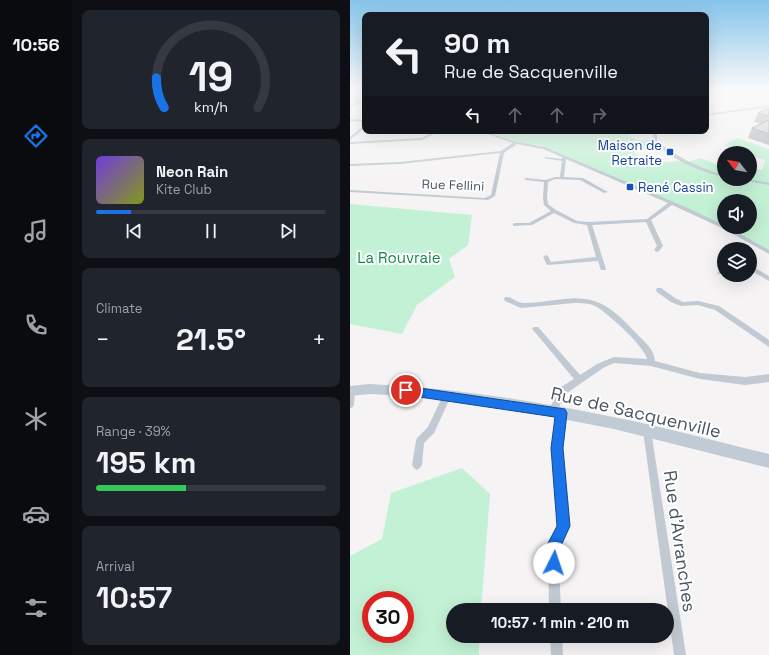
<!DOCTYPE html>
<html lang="en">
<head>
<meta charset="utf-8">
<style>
	body { margin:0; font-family:"Space Grotesk",sans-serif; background:#20242c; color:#f1f3f6; height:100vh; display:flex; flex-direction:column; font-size:15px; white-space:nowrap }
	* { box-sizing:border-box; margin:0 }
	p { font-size:13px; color:#9ea1a6 }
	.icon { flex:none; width:22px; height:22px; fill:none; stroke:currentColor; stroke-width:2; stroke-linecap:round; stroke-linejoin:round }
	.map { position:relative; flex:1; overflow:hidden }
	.sheet { display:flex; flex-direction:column; gap:10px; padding:10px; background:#0d0f14; width:278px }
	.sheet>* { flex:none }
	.top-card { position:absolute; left:12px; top:12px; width:347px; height:122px; border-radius:8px; box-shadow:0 4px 16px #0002; background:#171b24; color:#f1f3f6; overflow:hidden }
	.needle { width:26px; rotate:301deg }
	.fabs { position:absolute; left:367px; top:146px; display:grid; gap:8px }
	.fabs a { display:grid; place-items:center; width:40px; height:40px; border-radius:50%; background:#171b24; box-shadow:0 4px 16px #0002; font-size:20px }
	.speed { position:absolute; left:12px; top:591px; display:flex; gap:8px; font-size:20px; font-weight:700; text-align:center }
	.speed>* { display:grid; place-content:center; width:52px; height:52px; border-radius:50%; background:#171b24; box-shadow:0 4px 16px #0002; line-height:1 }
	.speed .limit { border:6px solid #d22; background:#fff; color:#111 }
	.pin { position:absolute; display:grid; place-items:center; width:34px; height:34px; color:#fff; margin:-17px; border:2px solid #fff; border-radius:50%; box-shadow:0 1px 4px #0007 }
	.me { position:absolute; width:44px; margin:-22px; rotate:4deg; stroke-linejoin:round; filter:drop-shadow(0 0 3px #0008) }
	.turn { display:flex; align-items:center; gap:14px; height:84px; padding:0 16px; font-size:18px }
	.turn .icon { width:52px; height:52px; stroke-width:2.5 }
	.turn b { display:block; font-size:28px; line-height:34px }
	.lanes { display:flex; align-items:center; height:38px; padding:0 16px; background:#0003; justify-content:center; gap:20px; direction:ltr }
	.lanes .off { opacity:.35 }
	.big { font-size:30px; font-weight:600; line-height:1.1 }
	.sheet .card { flex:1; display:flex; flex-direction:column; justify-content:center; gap:6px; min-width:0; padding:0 14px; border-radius:8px; background:#20242c }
	.sheet .dial { align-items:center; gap:0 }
	.dial svg { height:104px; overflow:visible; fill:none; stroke:#363941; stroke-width:7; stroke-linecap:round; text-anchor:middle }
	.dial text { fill:#f1f3f6; stroke:none }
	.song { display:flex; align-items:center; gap:12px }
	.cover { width:48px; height:48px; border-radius:6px; background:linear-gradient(135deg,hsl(260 70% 55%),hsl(70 70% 35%)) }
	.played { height:4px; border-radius:2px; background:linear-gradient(90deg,#1a73e8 15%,#363941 15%) }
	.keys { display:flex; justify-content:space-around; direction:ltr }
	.heat { display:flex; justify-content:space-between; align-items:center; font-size:22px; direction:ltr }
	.charge { height:6px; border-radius:3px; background:linear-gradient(90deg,#34c759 39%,#363941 0) }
	.trip { position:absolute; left:96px; top:603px; width:228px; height:40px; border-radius:20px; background:#171b24; box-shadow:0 4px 16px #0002; font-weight:600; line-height:40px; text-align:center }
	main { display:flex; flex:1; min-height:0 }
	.tab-bar { display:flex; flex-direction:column; width:72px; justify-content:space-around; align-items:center; background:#090b0e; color:#9ea1a6 }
	.tab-bar .icon { width:28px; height:28px }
	.tab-bar .selected { color:#1a73e8 }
	.tab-bar b { font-size:18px; color:#f1f3f6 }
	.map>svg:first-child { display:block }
</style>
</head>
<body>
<main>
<nav class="tab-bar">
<b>10:56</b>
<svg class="icon selected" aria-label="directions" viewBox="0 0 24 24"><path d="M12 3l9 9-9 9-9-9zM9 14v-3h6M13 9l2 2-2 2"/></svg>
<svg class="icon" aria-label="music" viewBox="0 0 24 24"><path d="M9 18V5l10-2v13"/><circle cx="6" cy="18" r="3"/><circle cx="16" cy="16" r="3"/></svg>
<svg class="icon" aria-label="phone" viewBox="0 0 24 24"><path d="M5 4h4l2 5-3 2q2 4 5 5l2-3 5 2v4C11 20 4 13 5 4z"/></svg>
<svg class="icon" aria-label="climate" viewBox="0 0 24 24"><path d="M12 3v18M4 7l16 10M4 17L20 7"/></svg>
<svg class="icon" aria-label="car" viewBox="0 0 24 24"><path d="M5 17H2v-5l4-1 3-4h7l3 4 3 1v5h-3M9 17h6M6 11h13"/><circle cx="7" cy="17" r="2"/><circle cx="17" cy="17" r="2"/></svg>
<svg class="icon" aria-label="filters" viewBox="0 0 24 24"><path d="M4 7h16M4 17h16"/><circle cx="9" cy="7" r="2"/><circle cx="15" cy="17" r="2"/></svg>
</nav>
<section class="sheet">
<div class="card dial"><svg viewBox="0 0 100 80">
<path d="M14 69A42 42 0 1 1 86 69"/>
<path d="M14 69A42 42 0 0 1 8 46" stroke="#1a73e8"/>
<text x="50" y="56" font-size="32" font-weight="700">19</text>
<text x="50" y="72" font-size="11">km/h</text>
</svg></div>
<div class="card">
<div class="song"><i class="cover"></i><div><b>Neon Rain</b><p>Kite Club</p></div></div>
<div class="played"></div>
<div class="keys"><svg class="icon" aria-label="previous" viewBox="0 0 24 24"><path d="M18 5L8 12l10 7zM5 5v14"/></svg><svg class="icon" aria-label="pause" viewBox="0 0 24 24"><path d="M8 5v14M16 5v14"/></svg><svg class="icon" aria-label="next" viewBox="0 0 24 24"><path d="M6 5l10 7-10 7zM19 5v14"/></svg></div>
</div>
<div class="card"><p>Climate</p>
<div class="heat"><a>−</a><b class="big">21.5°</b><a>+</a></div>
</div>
<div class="card"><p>Range · 39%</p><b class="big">195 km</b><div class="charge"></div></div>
<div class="card"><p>Arrival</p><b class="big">10:57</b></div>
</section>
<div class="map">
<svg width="419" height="655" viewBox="0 0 419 655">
	<rect width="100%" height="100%" fill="#f5f3f3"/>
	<path fill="#c3f1d5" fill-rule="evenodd" d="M137,131H277C283,141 291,142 302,139L307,146L283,152L300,164L329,161L336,163L350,158L374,167V179H400V168L412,170L415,160L400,155V153H396L374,145L387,138L419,149V251L375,227H400V201H374V226L357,217L193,146L164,141Z
		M0,204L122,215L118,245L99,259L105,277L67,305L52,334L0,324Z
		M112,468L140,494L131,610H103V636H129V655H0V556L32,539L41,493ZM21,600H55V634H21Z"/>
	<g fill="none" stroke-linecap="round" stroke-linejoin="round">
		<path fill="#c1cad2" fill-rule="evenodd" d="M0,93L7,95L8,102L15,101V103L8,104L0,108V106L5,103V96L0,95Z
			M419,105V107L356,116V114Z
			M0,119L15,120V122L0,121Z
			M14,125H15V128L0,140V137Z
			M85,131H90L72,140L0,144V142L71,138Z
			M129,131H134L163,141L195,147L340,209L374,225V227H378L419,250V254L372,228L322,205L301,220L313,246L309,251L307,252L304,250L307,246L296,222L242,225L256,269L255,270H251L248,261L197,265L193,257L196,255L198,256L201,262L246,257L237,225L224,223L204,213L182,225L163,226V224L165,223H179L201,211L194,205L193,198L194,182L176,180L174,179L176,178L196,180L205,177H210L212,161L194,158L196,157L212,159V157L193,149L167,144L154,153L145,196L138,200L0,192V190L135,198L141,195L150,153L50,164L0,166V164L50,162L151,151L163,143ZM216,159L318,203L297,219L239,222L227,221L206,210L198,204L197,198L198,182L205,179L230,180L254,193L258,192L233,178L214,177Z
			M305,131H309L307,134V141C327,157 349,168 374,175V177C348,171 322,160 303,141V134Z
			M387,179H397L419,183V185Z
			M400,265L419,276V281L400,270Z
			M374,267V273L372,274H368L367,273L372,268Z
			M307,288H311L325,298L333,302L348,301L369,306L419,340V347L365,310L348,305L331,306L321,302L307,292L306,290Z
			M155,297C162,296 167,304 175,303C188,303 201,300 215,299C249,295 264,310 286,333C294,342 304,348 305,361L350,373L395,377L419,374V382L395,385L350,379L301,366L264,363L253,368L217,393L205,414L202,415L199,414L198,411L211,387L224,379L184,331L182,329L184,327H188L230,375L247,364L264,357L297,359C295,347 258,313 245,306C239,303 231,303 224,303L171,308L155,301L154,299Z
			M0,387L3,388C5,393 5,402 3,407L0,408Z
			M97,392L100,393L101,396L84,433L74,443L72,465L70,468L67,470L64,468L62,465L66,441L67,438L78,427L94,393Z
			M211,409L214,410L215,413L212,448L218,526L208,547L211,610H199L198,547L208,526L202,448L207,413L208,410Z
			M297,427L300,428L301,431L336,655H324L293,431L294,428Z
			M200,636H212L213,655H201Z"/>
		<path fill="#c1cbd6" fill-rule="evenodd" d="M20,384C101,388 183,400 263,417C315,427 367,442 419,454V468L264,429L202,417L74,397L20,394L0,396V386Z"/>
	</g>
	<path fill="#b0b2b7" d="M419,108V145L398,138L402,128L411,124L404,122L408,113Z"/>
	<path fill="#cdcfd5" stroke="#909195" d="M419,108V116L408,113Z
		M419,120V134L402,128Z"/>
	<linearGradient id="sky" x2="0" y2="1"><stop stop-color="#85c3ea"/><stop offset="0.49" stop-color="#fafafa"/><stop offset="1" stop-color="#fafafa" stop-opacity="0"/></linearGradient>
	<rect width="419" height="182" fill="url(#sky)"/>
	<path fill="#1a73e8" stroke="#114b97" d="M56,386L215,409L217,413L213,448L220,526L210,548L211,563L209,568L204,570L199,568L197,563L196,547L207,526L201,448L205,417L56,395L52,394L51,390L52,387Z"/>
	<g fill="#1a4fb4" stroke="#fff" stroke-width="1.5">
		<rect x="316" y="148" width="8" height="8" rx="2"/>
		<rect x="276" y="183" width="8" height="8" rx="2"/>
	</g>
	<g text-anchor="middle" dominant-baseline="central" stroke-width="4" stroke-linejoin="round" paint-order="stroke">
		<g font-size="13" fill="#164399" stroke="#fff" text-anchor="end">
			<text x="312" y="145">Maison de<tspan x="312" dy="15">Retraite</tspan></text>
			<text x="288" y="187" text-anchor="start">René Cassin</text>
		</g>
		<g font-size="13" fill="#4a5661" stroke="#fff">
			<text transform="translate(103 185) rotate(2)">Rue Fellini</text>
		</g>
		<g font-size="15" fill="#17864f" stroke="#fff">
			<text x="49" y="257">La Rouvraie</text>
		</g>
		<g font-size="18" fill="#4a5661" stroke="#fff">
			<text transform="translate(286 412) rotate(13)">Rue de Sacquenville</text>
			<text transform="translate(330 541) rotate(82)">Rue d'Avranches</text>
		</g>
	</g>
</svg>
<div class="fabs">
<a><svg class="needle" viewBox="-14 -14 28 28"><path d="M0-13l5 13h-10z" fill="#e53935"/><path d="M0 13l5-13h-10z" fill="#9ea1a6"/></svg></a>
<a><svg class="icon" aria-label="sound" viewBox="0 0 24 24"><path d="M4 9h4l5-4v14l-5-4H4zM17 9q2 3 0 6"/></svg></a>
<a><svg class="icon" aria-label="layers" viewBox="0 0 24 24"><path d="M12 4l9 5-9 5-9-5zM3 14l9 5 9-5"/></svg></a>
</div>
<div class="speed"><div class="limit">30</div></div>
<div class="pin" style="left:56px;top:390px;background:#d93025"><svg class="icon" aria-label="arrive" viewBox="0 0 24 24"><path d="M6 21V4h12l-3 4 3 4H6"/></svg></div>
<svg class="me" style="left:204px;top:563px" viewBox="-20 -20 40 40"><circle r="19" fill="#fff"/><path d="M0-13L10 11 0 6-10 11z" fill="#1a73e8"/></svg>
<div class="trip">10:57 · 1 min · 210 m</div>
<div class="top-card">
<div class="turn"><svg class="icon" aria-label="left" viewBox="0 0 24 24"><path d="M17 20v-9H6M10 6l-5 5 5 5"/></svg><div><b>90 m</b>Rue de Sacquenville</div></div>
<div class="lanes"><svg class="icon" aria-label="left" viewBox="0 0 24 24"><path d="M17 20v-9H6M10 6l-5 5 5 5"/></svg><svg class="icon off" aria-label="ahead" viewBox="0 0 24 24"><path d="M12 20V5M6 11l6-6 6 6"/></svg><svg class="icon off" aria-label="ahead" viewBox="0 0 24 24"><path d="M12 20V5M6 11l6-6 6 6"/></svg><svg class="icon off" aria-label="right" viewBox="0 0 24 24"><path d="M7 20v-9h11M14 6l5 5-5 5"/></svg></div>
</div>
</div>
</main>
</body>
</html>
